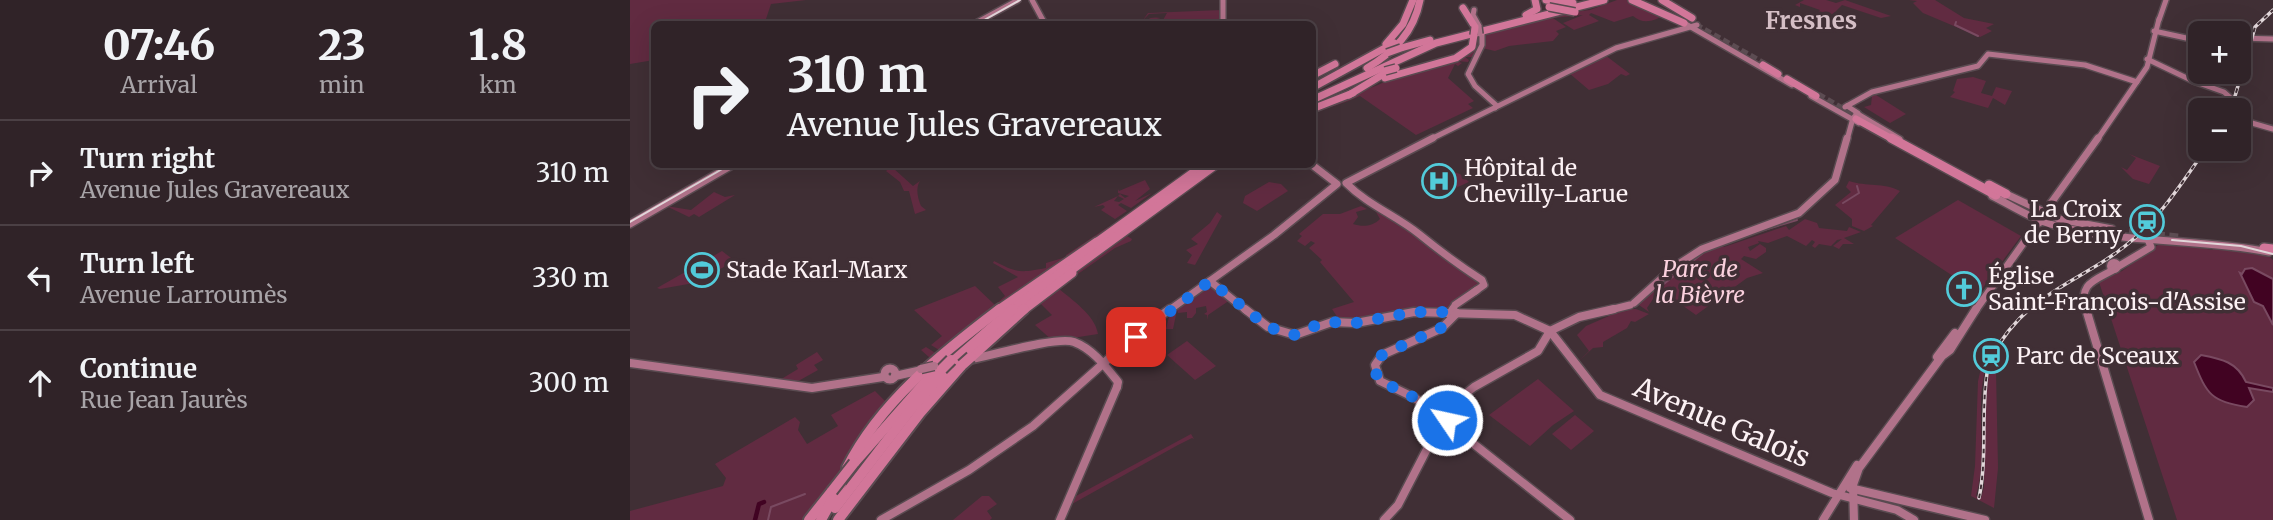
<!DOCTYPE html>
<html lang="en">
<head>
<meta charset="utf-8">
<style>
  :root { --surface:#302328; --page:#382b30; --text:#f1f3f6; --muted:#a8a4a8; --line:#4b4045 }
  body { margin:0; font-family:Merriweather,serif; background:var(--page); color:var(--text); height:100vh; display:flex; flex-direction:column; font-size:26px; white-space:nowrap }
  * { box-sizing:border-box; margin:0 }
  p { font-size:23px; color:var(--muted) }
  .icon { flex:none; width:38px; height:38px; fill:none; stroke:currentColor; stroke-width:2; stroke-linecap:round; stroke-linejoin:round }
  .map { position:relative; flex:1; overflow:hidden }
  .side { display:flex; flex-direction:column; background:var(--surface); width:630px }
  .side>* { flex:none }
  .hud { position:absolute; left:21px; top:21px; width:665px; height:147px; border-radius:10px; box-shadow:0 7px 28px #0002,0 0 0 2px var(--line); background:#302328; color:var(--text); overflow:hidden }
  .tools { position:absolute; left:1558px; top:21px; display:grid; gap:14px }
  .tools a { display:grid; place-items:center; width:63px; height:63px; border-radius:10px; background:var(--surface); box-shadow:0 7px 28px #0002,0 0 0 2px var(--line); font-size:35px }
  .pin { position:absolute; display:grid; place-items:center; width:60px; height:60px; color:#fff; margin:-30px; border-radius:14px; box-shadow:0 4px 10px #0006 }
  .me { position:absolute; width:77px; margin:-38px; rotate:304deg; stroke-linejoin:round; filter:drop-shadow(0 0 5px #0008) }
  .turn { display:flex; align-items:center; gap:24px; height:147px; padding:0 21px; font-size:32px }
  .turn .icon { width:91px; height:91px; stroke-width:2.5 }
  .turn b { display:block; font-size:49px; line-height:60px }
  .eta { display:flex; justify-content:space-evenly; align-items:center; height:119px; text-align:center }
  .eta b { font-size:42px; font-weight:800; line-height:49px }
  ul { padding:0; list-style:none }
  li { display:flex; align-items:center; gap:21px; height:105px; padding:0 21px; border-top:2px solid var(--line) }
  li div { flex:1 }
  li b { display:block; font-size:26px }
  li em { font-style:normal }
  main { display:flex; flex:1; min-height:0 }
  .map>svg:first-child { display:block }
</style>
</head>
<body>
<main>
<section class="side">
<div class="eta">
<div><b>07:46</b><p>Arrival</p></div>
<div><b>23</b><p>min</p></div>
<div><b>1.8</b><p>km</p></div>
</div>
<ul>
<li><svg class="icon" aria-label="right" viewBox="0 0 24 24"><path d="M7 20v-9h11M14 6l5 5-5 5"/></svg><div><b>Turn right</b><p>Avenue Jules Gravereaux</p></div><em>310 m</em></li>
<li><svg class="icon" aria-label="left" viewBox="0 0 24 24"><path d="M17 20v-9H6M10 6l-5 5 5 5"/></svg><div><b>Turn left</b><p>Avenue Larroumès</p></div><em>330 m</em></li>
<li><svg class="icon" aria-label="ahead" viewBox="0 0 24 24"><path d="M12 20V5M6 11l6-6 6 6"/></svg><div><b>Continue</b><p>Rue Jean Jaurès</p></div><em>300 m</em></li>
</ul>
</section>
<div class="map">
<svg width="1643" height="520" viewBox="0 0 1643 520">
  <rect width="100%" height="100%" fill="#402f35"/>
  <g fill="#612b41">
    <polygon points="0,0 176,0 141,4 136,19 114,24 24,24 24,60 0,64"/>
    <path d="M987,0H1000L1036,14C1025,21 1013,25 1003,16L984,22L961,13L959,15L969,21L944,30L933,23L953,15L923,18L936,27L926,31L929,34L923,41L879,46L865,51L852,48V32L927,14L960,10Z"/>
    <polygon points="1174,0 1196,0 1206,3 1215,0 1261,16 1251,18 1212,5 1200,17 1193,14 1188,19 1184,18 1190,10 1170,3 1170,7 1165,5"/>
    <polygon points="1279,0 1305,0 1334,18 1364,24 1356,28 1362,31 1350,37 1293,13 1283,3 1287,1"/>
    <path d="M592,10L589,24H510L520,23L517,20C520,17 526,17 531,18L518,21L533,24L536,21L533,20L537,13L519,14L513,20L518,13Z"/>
    <path d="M849,34V45L842,57H835L839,60L838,62L827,61L832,63L828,66L825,64L818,78L844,101L838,104L843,108L786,135L730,96C713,104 699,107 683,113V110L748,85L766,76L834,56L845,35Z"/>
    <polygon points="975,55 1000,74 996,76 991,74 978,84 959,90 939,73"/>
    <polygon points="1343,77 1356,81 1351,93 1362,96 1366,87 1382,91 1375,105 1363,98 1358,108 1320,97 1325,92 1323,91 1327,79"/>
    <polygon points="1246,95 1276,114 1260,123 1234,107 1241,105 1242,96"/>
    <polygon points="1499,154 1530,166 1519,184 1503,179 1491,167 1497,170 1506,158"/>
    <path d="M264,165L263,168L283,186L290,181C285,188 288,199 291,206L296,210L285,214L279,191H274L270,182L256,171Z"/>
    <polygon points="818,170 830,174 839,182 812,194 798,183 804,182 802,172"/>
    <polygon points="515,180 520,189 505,201 522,193 501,208 491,203 488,205 497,211 485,219 471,210 475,207 473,205 464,207 488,196 484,201 489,202 494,199 488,196 490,194 495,198 499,196 488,193 488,189 489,191"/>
    <path d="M1219,181C1237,187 1253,182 1270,191L1241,225L1243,226L1234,231L1222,226V219L1205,205L1221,192L1216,187Z"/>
    <polygon points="639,182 651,184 658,191 627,211 613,203 615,196"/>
    <polygon points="84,192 95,197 105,195 69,217 64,214 59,217 36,206 61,210"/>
    <polygon points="1328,200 1391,236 1349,293 1265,238"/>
    <path d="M731,206L737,209L726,212L728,217L723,224C732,227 742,227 750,219L746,212L772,226L826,262L852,284L817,311L732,321L708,318L702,309L724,302L690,262L692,260L679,248L685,243L681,241L675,246L667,241L672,236L669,234L693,214H710Z"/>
    <polygon points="587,212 592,216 565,265 557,263 562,255 556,250 568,244 561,239 580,223"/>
    <path d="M1175,219L1187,223L1189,228L1217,231L1219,227L1231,232L1214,238L1224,244H1213L1209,249L1203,246L1212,239L1207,240L1201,246L1189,244L1185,248L1182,246L1185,242L1182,240L1176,246L1157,236L1138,243L1128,241L1129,243L1118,247L1120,251L1130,244L1136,248V252L1126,259L1114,256L1111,259L1133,273L1117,278L1066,315L1032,291L1026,295L1034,297L1031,301L1025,296L1017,308L1019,312L1006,303C1033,280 1058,259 1090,245L1094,247L1156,226L1159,230Z"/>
    <path d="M478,227L482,229L289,368L288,366L300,358L291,350L296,347L307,354L309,350L301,345L312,336L284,310L345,286L365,305L375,296L368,287L388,277L363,263L364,261C387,273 390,273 416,268V263L436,257V255Z"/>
    <path d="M497,236L502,239L501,241L485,248L428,288C442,300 465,315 468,334L423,341L405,325L422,315L409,302L350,356L355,346L427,287Z"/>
    <polygon points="1532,242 1583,250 1580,245 1638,255 1643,260 1643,520 1547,520 1469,282 1492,271"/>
    <polygon points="92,251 105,261 64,283 30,289 27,288"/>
    <polygon points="579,285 600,300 578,315 577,320 577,315 574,314 577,312 576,306 566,308 566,313 562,318 557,318 557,312 548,313 547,310 543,329 536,329 540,313"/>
    <polygon points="996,309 1006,309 1019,314 1005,322 1001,321 997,328 973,342 973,347 963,348 948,362 959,351 947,335 956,326 979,316 974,314"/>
    <polygon points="557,341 586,366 565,380 537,355"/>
    <polygon points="187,352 193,360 184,365 188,370 163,384 148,381 168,369 166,365"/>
    <path d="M1352,364L1356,366C1344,409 1359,454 1346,496L1351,498L1354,487L1355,400L1360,368L1366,370L1368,468L1364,508L1341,496L1345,466L1348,381Z"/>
    <polygon points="285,372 214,472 175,520 0,520 0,511 93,486 96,478 85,464 165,417 170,422 168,430 177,444 208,426 201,415 245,391 255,401"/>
    <polygon points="908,379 944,411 923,425 900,446 859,415"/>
    <polygon points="945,415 964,431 941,450 922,434"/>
    <polygon points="561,434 564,439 562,438 548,445 442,504 446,496"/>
    <polygon points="352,496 359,496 367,504 357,511 362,518 360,520 323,520"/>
  </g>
  <g fill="#410322" stroke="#794a61" stroke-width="2">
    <polygon points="1622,268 1643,279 1643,325 1633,306 1624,302 1610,273 1612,274 1615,269"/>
    <path d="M1571,355C1592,359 1607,362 1616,382L1643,388V392L1619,388L1624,400L1617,407C1581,401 1577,395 1564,362Z"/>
  </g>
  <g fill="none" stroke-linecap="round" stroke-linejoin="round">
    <g stroke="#794a61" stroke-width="2">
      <polyline points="1326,22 1325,25 1348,36"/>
      <polyline points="1213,203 1229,193 1227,186"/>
      <polyline points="1121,234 1167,220"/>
      <polyline points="1030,287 1073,253"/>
      <polyline points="138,520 141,507 175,494"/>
    </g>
    <polyline stroke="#410322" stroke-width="4.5" points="125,520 129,504 134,502"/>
    <g stroke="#5c4c52" stroke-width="7" stroke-dasharray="7 3.5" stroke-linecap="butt">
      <polyline points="1056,20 1134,64"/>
      <polyline points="745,71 758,59"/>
      <polyline points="1188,95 1228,118"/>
    </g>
    <g stroke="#5c4c52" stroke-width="9" stroke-dasharray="9 4.5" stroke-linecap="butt">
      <polyline points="1374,199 1423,219"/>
      <polyline points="1440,224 1474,232"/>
      <polyline points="1472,230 1548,238"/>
    </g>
    <g stroke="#5a4b51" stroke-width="8">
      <g id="major-far2">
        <polyline points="402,0 415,24"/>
        <polyline points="593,0 593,24"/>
        <polyline points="844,10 843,15 849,26"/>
        <polyline points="1529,20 1536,0"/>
        <polyline points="1054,23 1162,85"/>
        <polyline points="344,24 388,0"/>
        <polyline points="1524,31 1570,41"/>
        <polyline points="852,33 852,45 838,74 845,86 866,105 865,108"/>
        <polyline points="1608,38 1643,39"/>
        <polyline points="1517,59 1563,81 1594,92 1603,100 1597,110"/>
        <polyline points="1181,96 1229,123"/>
        <polyline points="1215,107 1242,92 1348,66 1358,54 1455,65 1507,82"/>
        <polyline points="1226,113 1270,139"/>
        <polyline points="1608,119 1643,129"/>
        <polyline points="799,140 986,48 1067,25"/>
        <polyline points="1217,140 1223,118 1228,113 1217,106"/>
        <polyline points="1467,140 1517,67 1529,19"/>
      </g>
    </g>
    <g stroke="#5a4b51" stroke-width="10">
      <g id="major-far1">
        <path d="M803,138L716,183C738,205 765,215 789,234C810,251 830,266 852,280L854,285L844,292"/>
        <polyline points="1376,194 1429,219 1482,229"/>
        <path d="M1362,196C1381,205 1400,218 1420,224C1491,244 1567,238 1639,252"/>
        <polyline points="0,224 104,164"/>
        <circle cx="1484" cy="266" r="3.5"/>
        <polyline points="1489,266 1521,247 1517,237"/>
        <polyline points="580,281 617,311"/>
        <polyline points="1004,303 1044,267 1072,249 1169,213 1205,180 1217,138"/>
        <polyline points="538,311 644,235 707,184 681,164"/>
        <polyline points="822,311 825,305 847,290"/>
        <polyline points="976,311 1000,305"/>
        <polyline points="1345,311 1407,224 1416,219 1421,203 1468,138"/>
        <path d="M1456,311C1448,283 1464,281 1485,269"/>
      </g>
    </g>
    <g stroke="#5a4b51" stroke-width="11">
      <g id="major">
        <polyline points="615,309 638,327 665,335 702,322 726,323 784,312 885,315 920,331 970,395 1202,493 1267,510 1284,520"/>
        <polyline points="1456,309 1519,520"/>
        <polyline points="820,314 823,309"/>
        <polyline points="920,331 949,317 984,309"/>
        <polyline points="1307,357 1325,333"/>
        <path d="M338,360C360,356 427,336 444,342C463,349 476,367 488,382L487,387"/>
        <polyline points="0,363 182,388 253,377"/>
        <circle cx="260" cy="374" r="5.5"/>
        <polyline points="265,376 292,370"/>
        <polyline points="815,417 824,403 844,387 908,351 920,331"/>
        <polyline points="811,418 785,398 750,381 745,365 752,355 812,328 827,313"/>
        <polyline points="816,422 940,520"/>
        <polyline points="1220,488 1355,520"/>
        <polyline points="251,520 339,470 403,426 512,329 540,309"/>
        <polyline points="430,520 487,387"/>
        <polyline points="754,520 768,505 811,422"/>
        <polyline points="1193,520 1227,465"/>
        <polyline points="1224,520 1223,485 1229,468 1312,356 1320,350 1346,309"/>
      </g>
    </g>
    <g stroke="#5a4b51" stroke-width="10">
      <g id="highway-far2">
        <polyline points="916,0 943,3"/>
        <polyline points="1002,0 1054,23"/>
        <polyline points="1032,0 1062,18"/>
        <polyline points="833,8 845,27"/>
        <polyline points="896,15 907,9 905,0"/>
        <polyline points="756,44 773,24 783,0"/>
        <polyline points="771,48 800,40"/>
        <polyline points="1133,65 1148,74"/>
        <path d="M737,68C764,52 784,32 790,0"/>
        <polyline points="682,76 705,64"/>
        <polyline points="755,78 826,58 842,47 844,35"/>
        <polyline points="1157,79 1186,96"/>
        <polyline points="682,88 764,43"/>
        <polyline points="719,95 765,67"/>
        <polyline points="682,100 806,43 974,0"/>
        <polyline points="682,109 723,93"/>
        <polyline points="1226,119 1264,140"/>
      </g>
    </g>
    <g stroke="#5a4b51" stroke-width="12">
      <g id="highway-far1">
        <polyline points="1261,138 1366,195"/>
        <polyline points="1359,185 1376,194"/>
        <polyline points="465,244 576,164"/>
        <polyline points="1634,248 1643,249"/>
        <polyline points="434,275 586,164"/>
        <polyline points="367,311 467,242"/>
        <polyline points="380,311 436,269"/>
        <polyline points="392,311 442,273"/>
      </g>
    </g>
    <g stroke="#5a4b51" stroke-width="14">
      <g id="highway">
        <polyline points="341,357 394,309"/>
        <polyline points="326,359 383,309"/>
        <polyline points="224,463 306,370"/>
        <path d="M217,468C250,402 312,353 370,309"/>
        <polyline points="205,508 279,412 318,368"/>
        <polyline points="179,520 202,491"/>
        <polyline points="191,520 211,484"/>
        <polyline points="208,520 290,413 332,365"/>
      </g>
    </g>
    <use href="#major-far2" stroke="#b1728a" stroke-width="5"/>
    <use href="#major-far1" stroke="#b1728a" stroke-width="7"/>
    <use href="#major" stroke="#b1728a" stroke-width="8"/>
    <use href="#highway-far2" stroke="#d27699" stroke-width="7"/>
    <use href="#highway-far1" stroke="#d27699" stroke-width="9"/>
    <use href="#highway" stroke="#d27699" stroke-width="10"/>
    <g stroke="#e2d7da" stroke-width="2">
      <polyline points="347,24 390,0"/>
      <polyline points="0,222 101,164"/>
      <polyline points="1542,240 1611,246 1643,254"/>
    </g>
    <g stroke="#e2d7da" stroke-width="3.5">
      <g id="rail">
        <polyline points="1601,110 1625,27 1643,10"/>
        <path d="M1361,358C1398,288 1453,284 1506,237C1534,212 1554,179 1576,149"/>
        <path d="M1349,498C1358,455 1350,411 1358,367"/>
      </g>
    </g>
    <use href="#rail" stroke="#402f35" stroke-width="2" stroke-dasharray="4.5" stroke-linecap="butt"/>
    <g stroke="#5a4b51" stroke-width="8" stroke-linecap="butt">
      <polyline id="major-bridge-far1" points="849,26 850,34"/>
    </g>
    <g stroke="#5a4b51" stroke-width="11" stroke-linecap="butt">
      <polyline id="major-bridge" points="291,369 304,366"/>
    </g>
    <g stroke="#5a4b51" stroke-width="10" stroke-linecap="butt">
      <g id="highway-bridge-far1">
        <polyline points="919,7 945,12"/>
        <polyline points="844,35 845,27"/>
        <polyline points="757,53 771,48"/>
        <polyline points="755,71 766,68"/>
      </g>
    </g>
    <g stroke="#5a4b51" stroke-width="14" stroke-linecap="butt">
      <g id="highway-bridge">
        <polyline points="332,365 341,357"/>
        <polyline points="312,369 321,360"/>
        <polyline points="202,491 224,463"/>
      </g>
    </g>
    <use href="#major-bridge-far1" stroke="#b1728a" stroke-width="5"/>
    <use href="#major-bridge" stroke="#b1728a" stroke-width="8"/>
    <use href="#highway-bridge-far1" stroke="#d27699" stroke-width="7"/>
    <use href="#highway-bridge" stroke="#d27699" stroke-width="10"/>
  </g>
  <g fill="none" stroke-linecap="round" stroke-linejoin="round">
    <path stroke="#1a73e8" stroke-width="12" stroke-dasharray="0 21.6" d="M506,337L580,281L638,327L664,335L685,326L702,322L726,323L784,312H813L818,317L813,327L752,355C742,362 744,372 750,381L785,398L817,420"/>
  </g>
  <defs>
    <g id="hospital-ring" transform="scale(1.75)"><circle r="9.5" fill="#402f35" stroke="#52cbda" stroke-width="1.5"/><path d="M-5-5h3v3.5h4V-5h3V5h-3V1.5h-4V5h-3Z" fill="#52cbda"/></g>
    <g id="station-ring" transform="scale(1.75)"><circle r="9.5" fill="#402f35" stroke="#52cbda" stroke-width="1.5"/><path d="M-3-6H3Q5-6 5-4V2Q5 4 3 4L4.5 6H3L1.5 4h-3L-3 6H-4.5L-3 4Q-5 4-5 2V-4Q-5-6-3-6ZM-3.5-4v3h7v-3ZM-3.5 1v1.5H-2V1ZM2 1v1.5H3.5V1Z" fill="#52cbda"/></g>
    <g id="stadium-ring" transform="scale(1.75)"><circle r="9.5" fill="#402f35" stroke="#52cbda" stroke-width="1.5"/><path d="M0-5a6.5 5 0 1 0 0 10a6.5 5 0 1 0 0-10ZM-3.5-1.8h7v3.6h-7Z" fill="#52cbda"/></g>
    <g id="church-ring" transform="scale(1.75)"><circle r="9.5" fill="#402f35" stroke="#52cbda" stroke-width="1.5"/><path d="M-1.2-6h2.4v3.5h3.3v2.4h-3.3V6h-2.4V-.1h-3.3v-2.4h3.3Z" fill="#52cbda"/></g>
  </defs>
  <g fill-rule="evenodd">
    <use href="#hospital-ring" x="809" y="181"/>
    <use href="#station-ring" x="1517" y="222"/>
    <use href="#stadium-ring" x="72" y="270"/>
    <use href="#church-ring" x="1334" y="289"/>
    <use href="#station-ring" x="1361" y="356"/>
  </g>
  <g text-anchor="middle" stroke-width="7" stroke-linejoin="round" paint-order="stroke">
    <g font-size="23" fill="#fcf1f4" stroke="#402f35" text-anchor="start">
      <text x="834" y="176">Hôpital de<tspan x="834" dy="26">Chevilly-Larue</tspan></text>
      <text x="1492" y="217" text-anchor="end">La Croix<tspan x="1492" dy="26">de Berny</tspan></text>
      <text x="96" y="278">Stade Karl-Marx</text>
      <text x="1358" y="284">Église<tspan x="1358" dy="26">Saint-François-d'Assise</tspan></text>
      <text x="1386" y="364">Parc de Sceaux</text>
    </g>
    <g font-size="23" font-style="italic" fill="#fad0dd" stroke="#402f35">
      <text x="1070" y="277">Parc de<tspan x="1070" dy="26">la Bièvre</tspan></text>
    </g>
    <g font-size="24" font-weight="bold" fill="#d4bec5" stroke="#402f35">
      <text x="1181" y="29">Fresnes</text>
    </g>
    <g font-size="28" fill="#fcf1f4" stroke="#402f35">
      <text transform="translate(1092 422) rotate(23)" y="10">Avenue Galois</text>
    </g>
  </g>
</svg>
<div class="tools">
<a>+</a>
<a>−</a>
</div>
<div class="pin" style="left:506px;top:337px;background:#d93025"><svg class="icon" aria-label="arrive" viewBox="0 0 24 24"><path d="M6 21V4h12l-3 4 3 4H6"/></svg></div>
<svg class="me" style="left:817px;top:420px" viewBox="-20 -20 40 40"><circle r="17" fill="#1a73e8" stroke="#fff" stroke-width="3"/><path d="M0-11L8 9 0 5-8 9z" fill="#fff"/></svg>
<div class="hud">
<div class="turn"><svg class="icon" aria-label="right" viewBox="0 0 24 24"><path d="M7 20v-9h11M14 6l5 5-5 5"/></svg><div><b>310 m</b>Avenue Jules Gravereaux</div></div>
</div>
</div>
</main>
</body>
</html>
